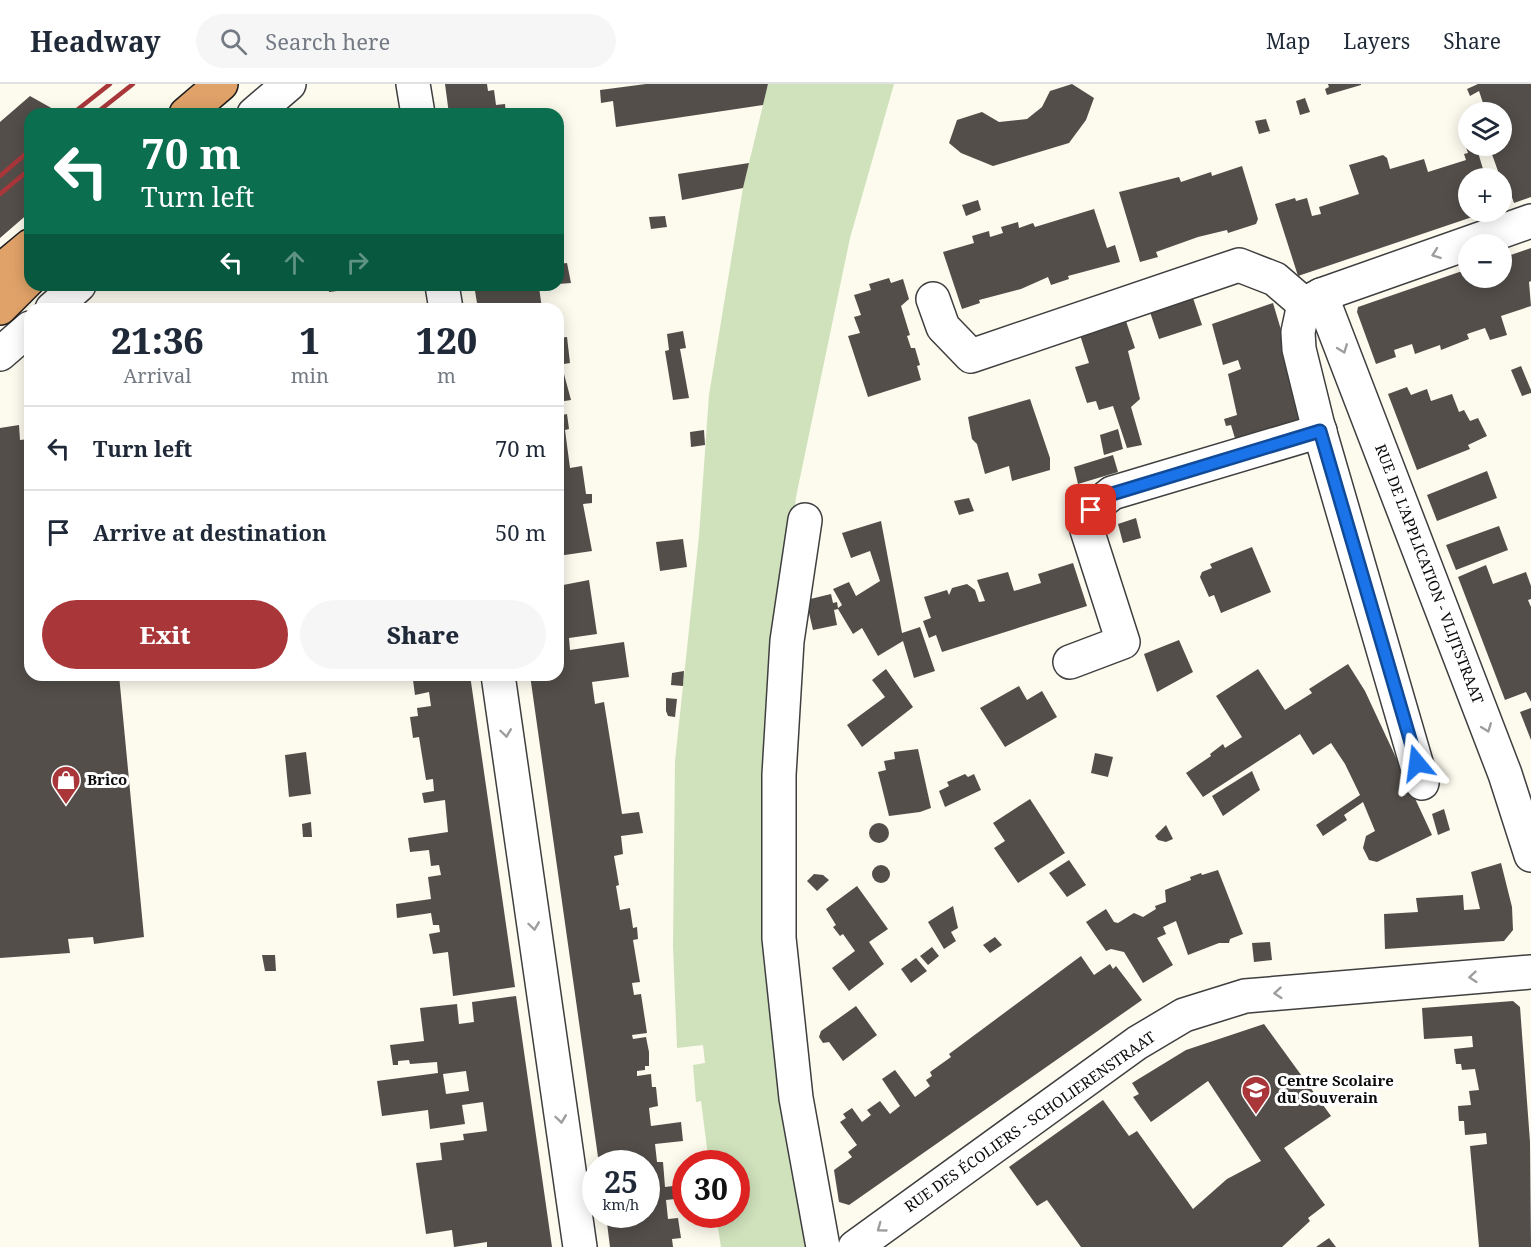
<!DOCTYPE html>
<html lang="en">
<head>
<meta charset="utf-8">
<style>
  :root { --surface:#fff; --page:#f6f6f7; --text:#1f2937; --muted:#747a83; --line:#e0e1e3; --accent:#a9373a }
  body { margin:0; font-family:"Noto Serif",serif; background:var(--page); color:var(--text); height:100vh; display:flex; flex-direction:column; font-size:22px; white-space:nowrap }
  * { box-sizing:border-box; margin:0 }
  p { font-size:20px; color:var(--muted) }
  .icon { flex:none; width:33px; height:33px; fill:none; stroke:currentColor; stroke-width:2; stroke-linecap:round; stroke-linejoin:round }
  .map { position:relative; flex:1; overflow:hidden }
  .sheet { position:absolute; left:24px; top:219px; width:540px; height:378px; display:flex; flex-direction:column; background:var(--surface); border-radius:18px; box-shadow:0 3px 15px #0003 }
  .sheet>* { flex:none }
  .hud { position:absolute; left:24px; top:24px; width:540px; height:183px; border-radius:18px; box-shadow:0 3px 15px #0003; background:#0b6e4f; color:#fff; overflow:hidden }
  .buttons { position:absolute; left:1458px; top:18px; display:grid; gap:12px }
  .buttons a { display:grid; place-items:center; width:54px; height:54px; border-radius:50%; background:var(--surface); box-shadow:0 3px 15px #0003; font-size:30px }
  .speed { position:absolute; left:582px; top:1066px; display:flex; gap:12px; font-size:30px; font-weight:700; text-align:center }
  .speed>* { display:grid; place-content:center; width:78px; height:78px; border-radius:50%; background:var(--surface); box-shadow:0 3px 15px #0003; line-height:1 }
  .speed small { font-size:15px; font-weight:400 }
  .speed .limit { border:9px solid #d22; background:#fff; color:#111 }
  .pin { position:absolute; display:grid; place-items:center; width:51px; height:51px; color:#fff; margin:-26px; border-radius:12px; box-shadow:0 3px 9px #0006 }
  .me { position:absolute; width:66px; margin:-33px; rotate:344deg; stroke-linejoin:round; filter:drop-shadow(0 0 4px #0008) }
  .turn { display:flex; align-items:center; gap:21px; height:126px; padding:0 18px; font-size:27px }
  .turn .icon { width:78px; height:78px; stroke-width:2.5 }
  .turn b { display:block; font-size:42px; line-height:51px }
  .lanes { display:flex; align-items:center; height:57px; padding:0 18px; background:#0003; justify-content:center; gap:30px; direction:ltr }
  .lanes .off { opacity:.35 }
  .eta { display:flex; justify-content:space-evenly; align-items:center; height:102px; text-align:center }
  .eta b { font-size:36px; font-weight:800; line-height:42px }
  .action { display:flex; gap:12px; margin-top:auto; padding:12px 18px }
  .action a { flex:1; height:69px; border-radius:36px; background:var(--accent); color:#fff; font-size:24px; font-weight:800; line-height:69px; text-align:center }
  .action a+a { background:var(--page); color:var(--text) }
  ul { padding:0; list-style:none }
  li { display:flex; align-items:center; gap:18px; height:84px; padding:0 18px; border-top:2px solid var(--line) }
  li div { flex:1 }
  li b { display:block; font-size:22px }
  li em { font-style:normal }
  header { display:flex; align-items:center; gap:36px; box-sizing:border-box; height:84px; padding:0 30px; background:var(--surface); border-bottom:2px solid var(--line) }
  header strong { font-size:28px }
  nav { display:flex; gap:33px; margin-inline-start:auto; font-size:21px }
  .search { width:420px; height:54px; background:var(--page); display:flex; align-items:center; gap:15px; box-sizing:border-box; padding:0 21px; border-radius:33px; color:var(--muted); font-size:22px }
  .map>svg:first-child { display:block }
</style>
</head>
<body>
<header>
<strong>Headway</strong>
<div class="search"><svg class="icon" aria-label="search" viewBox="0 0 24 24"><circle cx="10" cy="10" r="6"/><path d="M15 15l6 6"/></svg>Search here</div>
<nav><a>Map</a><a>Layers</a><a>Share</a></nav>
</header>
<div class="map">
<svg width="1531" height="1163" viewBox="0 0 1531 1163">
  <rect width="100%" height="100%" fill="#fdfaee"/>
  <polygon fill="#cfe2bc" points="768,0 894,0 850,154 796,413 780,550 808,1163 721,1163 716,1131 736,1131 736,1080 709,1080 701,1017 696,1018 693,981 705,979 703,961 677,964 673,862 675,677 699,452 709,311 743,104"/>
  <g fill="#534e4a" fill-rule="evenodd">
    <polygon points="445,0 487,0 488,7 494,6 496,21 505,20 506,30 449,30"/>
    <polygon points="646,0 768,0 763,21 616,43 613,17 601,19 600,6"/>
    <polygon points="1072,0 1094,14 1086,36 1069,59 993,82 961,69 949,59 957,36 982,28 999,38 1027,35 1042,23 1050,7"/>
    <polygon points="1328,0 1361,0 1361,1 1327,11 1325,5 1329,3"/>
    <polygon points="1478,0 1531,0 1531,113 1514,119 1507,99 1503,101 1489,62 1502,62 1502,28 1486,28 1479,7 1470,12 1467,5"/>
    <polygon points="30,12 62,30 30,30 30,128 0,154 0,38"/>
    <polygon points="1305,14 1310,28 1300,31 1296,17"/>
    <polygon points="390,24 391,30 354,30 354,29"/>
    <polygon points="1266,35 1270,47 1259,50 1255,37"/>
    <polygon points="1468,53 1468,62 1487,62 1477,65 1483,85 1471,89 1473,94 1468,94 1468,128 1484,129 1298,192 1275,120 1295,114 1296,117 1307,114 1312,132 1321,130 1319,123 1359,110 1349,81 1383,71 1387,74 1390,85 1424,75 1428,88 1466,76 1464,70 1468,69 1463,55"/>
    <polygon points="749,79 743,104 682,116 678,90"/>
    <polygon points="1242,82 1258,135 1256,140 1228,149 1227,146 1198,153 1156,168 1158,173 1140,178 1119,108 1179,93 1181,98 1211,88 1212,92"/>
    <polygon points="978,116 981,126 966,132 962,121"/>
    <polygon points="1094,125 1107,164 1115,161 1120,178 1068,192 1069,195 1051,201 1048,193 1021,205 979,216 980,219 962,225 943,168 974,159 972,152 989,147 990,153 1003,149 1001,143 1018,138 1019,144 1033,139 1035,143"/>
    <polygon points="665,132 667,143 651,145 649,133"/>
    <polygon points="1531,164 1531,197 1529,198 1531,222 1501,232 1507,251 1490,256 1485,244 1467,250 1469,255 1441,266 1440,261 1415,270 1412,260 1394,266 1396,273 1376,280 1357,228 1358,223 1468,185 1468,194 1502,194 1502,174"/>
    <polygon points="567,179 571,199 558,200 558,180"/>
    <polygon points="889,194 891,199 903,195 909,215 901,222 910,251 907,252 911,264 915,264 920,281 917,282 921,296 868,313 848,252 860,249 854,233 861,231 854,211 871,206 869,200"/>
    <polygon points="328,201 377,201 377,202 329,208"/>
    <polygon points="474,201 517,201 518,206 539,203 542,225 478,225"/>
    <polygon points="1193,214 1202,241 1159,255 1150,228"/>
    <polygon points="1273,219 1309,340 1237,361 1231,341 1226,342 1224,335 1237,331 1228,290 1241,285 1238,276 1223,281 1212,240"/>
    <polygon points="1126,237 1135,264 1128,267 1140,315 1131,323 1142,361 1127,364 1113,322 1099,326 1096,317 1087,319 1075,283 1089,279 1080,251"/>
    <polygon points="683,247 686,264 680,265 689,314 673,316 665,267 669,266 667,250"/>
    <polygon points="567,253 570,279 558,281 558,254"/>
    <polygon points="1521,282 1531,306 1531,309 1522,312 1511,286"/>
    <polygon points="564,290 571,316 558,318 558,291"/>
    <polygon points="1407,303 1411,311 1427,305 1431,317 1452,310 1459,328 1464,326 1470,337 1478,334 1487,352 1468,361 1470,365 1417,386 1388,310"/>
    <polygon points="1030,315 1050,374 1050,386 1012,397 1009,382 985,390 977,360 972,355 968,333"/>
    <polygon points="567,330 569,345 565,346 570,384 582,382 586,410 592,410 592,419 583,420 592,467 558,472 558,332"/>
    <polygon points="19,341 20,356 30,355 30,591 119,591 144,853 94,860 93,853 68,855 70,869 0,874 0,344"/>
    <polygon points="1118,345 1123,365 1104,371 1100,351"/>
    <polygon points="704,346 705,361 691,363 690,348"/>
    <polygon points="1113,371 1118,388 1078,400 1074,383"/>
    <polygon points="1487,387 1497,414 1437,437 1427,411"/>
    <polygon points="969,414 974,427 959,431 954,417"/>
    <polygon points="1136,434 1141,454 1123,459 1118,440"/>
    <polygon points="881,437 902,549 920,543 935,587 914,594 903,557 878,572 862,544 853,550 838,525 834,526 837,541 813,546 806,516 831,510 833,519 837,518 838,524 842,521 833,505 849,498 856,512 880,497 870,467 851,474 842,449"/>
    <polygon points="1499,442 1508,466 1456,486 1446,461"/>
    <polygon points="683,455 687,483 660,487 656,458"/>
    <polygon points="1252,463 1271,508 1221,529 1214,511 1209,513 1200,493 1202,488 1212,484 1210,480"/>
    <polygon points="1073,479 1087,522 942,568 936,551 929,554 923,537 931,534 924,513 947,506 949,511 952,504 967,500 975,506 979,518 985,517 977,496 1008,488 1014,507 1041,499 1038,490"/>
    <polygon points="1486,481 1493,500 1526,488 1531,502 1531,515 1528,516 1531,523 1531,618 1526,608 1505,616 1458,493"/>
    <polygon points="589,496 597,550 569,554 570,566 624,558 629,593 592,598 595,620 604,618 622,730 639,728 643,749 621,752 623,770 614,772 619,801 616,802 620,826 630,824 633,844 637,843 638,855 633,856 640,898 632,899 634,911 641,910 647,949 632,951 633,955 646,953 649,968 649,982 645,982 645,986 637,987 637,992 651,990 652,1003 656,1003 658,1022 649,1024 651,1042 681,1038 683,1057 655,1060 657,1078 663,1078 665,1103 673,1102 675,1115 666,1116 668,1135 678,1134 681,1154 672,1155 673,1163 610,1163 606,1131 646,1131 646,1080 599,1080 530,591 558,591 558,502"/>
    <polygon points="1179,556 1193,588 1157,608 1144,570"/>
    <polygon points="1348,580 1365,607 1432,751 1377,778 1369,776 1363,764 1366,752 1375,747 1363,718 1344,731 1347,736 1323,752 1316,741 1360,711 1345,680 1331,659 1313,671 1300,650 1203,713 1186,689 1211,672 1210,670 1223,660 1225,664 1242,653 1216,612 1258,585 1285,626 1312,609 1309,605"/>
    <polygon points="886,585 913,623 862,663 847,641 885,613 872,596"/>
    <polygon points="684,587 683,602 671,601 672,589"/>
    <polygon points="408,591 470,591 515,903 453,912 448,868 433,870 429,850 440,848 439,841 433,841 431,829 397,834 396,820 431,815 428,793 441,791 439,781 431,782 429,766 410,768 408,754 448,748 445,716 424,719 422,709 434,707 433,695 426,696 419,653 413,654 410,633 418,632 417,624 431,622 429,608 415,611 413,596 408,597"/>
    <polygon points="1019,602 1027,616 1042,607 1057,633 1005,663 980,624"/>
    <polygon points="666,614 677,615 675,633 668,632 666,627"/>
    <polygon points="1531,624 1531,656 1520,628"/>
    <polygon points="918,665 931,724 920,728 889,732 878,688 886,686 884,677 895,675 894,668"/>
    <polygon points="306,668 311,710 289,713 285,671"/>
    <polygon points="1095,669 1113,673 1108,693 1091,689"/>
    <polygon points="1252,687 1260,706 1223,732 1212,712"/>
    <polygon points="965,690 968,693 974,690 981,706 945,723 939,707 949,702 947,698"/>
    <polygon points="1030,715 1065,769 1018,799 994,764 1005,757 993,739"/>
    <polygon points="1444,725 1450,746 1438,751 1432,730"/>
    <polygon points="311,738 312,753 303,753 302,740"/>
    <circle cx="879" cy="749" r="10"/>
    <polygon points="1166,741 1173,755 1166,758 1158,756 1155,752"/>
    <polygon points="1069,776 1086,801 1067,813 1049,789"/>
    <polygon points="1501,779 1512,823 1513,846 1504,857 1385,865 1384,830 1418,828 1416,814 1463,811 1464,826 1480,825 1471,788"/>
    <circle cx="881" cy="790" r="9"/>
    <polygon points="1218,786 1243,850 1230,855 1229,859 1219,859 1188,871 1176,837 1163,843 1166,850 1157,854 1173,881 1143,899 1124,868 1111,865 1106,867 1086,838 1106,825 1114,838 1118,839 1134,829 1143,833 1156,825 1155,822 1166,818 1165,806 1191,796 1190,793 1201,789 1202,791"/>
    <polygon points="814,790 823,791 829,796 817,807 807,797"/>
    <polygon points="857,802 888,845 869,858 884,880 849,907 832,884 855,867 843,850 840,852 833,843 836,841 826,825"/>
    <polygon points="953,822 958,844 951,848 956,857 944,865 928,838"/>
    <polygon points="995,853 1002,861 990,869 983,861"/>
    <polygon points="1270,858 1272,876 1254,878 1252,859"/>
    <polygon points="932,863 939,872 928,881 920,872"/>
    <polygon points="262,871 275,871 276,887 265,887"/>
    <polygon points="1081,872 1094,891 1110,880 1113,885 1116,882 1142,916 849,1121 839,1118 834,1086 852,1073 848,1068 857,1061 840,1038 846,1034 843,1030 852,1024 862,1038 871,1031 867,1026 880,1017 890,1030 900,1022 882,995 895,986 915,1013 930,1002 926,996 932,992 930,988 951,973 949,970"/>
    <polygon points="916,874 927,887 911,899 901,885"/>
    <path d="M516,912L552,1163H487V1158L454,1163L452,1146L426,1150L416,1079L442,1076L440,1059L464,1056L463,1050L487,1047L483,1018L462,1021L465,1040L430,1045L428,1026L382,1032L377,997L438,989L437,978L410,980L409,976L398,977V981H393L390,961L424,957L420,924L457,920L459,940L474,938L472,918ZM466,987L469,1007L446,1010L443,990Z"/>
    <polygon points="1513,917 1520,923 1530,1058 1531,1163 1479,1163 1470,1062 1487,1060 1486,1049 1465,1051 1464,1037 1459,1037 1458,1022 1471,1021 1469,1007 1479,1006 1475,985 1462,986 1461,980 1456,980 1454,965 1473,963 1472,952 1424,955 1422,924"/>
    <polygon points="856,922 877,951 843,977 829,958 823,959 819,953 821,947"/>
    <polygon points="1264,940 1331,1032 1284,1064 1325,1121 1308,1134 1310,1137 1282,1163 1081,1163 1047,1116 1037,1122 1009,1083 1103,1016 1129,1052 1137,1047 1193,1125 1227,1095 1261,1077 1208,997 1151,1038 1133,1013 1139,1010 1132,999 1186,966"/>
    <polygon points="1329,1154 1336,1163 1316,1163"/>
  </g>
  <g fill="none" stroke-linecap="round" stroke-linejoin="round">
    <g stroke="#3f3f3f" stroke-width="36">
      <g id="minor">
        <polyline points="413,0 418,30"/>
        <polyline points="254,30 289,0"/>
        <polyline points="442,201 446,225"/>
        <polyline points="1321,211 1505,690 1531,771"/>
        <polyline points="933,215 943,243 971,272 1239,181 1275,195 1304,220"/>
        <polyline points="52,225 79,201"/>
        <polyline points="0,270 30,244"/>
        <polyline points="805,436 787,557 779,691 779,854 796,1014 823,1163"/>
        <polyline points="1070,578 1123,558 1087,446 1091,426 1112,409 1320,347"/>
        <polyline points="498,591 580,1163"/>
        <polyline points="1422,699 1317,338 1299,265 1298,248 1304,220 1321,211 1531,137"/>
        <polyline points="855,1163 1137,959 1184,931 1245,912 1531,888"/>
      </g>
    </g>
    <g stroke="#1d1d1d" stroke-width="36">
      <g id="highway">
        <polyline points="186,30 221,0"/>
        <polyline points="0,187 30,162"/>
        <polyline points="0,224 30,194"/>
      </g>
    </g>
    <use href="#minor" stroke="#fff" stroke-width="33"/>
    <use href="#highway" stroke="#e0a268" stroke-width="33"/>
    <g stroke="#a9373a" stroke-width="4.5">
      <polyline points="72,30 110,0"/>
      <polyline points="95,30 133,0"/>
      <polyline points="0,92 30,66"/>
      <polyline points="0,110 30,85"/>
    </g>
  </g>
  <defs><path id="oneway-chevron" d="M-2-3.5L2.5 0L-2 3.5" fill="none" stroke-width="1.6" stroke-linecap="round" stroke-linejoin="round" transform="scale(1.5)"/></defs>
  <g stroke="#9e9e9e">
    <use href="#oneway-chevron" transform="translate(1436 170) rotate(160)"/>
    <use href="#oneway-chevron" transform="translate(1343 265) rotate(69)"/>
    <use href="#oneway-chevron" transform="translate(1487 644) rotate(69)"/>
    <use href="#oneway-chevron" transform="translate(506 649) rotate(82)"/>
    <use href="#oneway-chevron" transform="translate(534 842) rotate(82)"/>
    <use href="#oneway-chevron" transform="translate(1473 893) rotate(175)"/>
    <use href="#oneway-chevron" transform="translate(1278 909) rotate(175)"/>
    <use href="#oneway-chevron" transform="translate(561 1035) rotate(82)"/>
    <use href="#oneway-chevron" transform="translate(881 1144) rotate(144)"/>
  </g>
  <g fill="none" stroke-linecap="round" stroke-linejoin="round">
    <g stroke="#114b97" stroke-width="15">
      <polyline id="route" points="1091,426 1112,410 1320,347 1417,679"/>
    </g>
    <use href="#route" stroke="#1a73e8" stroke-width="10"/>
  </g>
  <defs>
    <g id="shop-pin" transform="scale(1.5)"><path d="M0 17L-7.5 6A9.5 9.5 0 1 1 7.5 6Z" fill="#a9373a" stroke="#fff"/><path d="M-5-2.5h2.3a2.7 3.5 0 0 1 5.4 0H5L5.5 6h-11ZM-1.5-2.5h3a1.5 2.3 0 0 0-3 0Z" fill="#fff"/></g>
    <g id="school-pin" transform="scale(1.5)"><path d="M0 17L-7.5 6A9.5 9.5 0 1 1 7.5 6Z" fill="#a9373a" stroke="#fff"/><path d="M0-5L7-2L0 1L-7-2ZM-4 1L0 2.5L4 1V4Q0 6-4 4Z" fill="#fff"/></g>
  </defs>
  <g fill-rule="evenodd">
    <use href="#shop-pin" x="66" y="696"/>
    <use href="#school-pin" x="1256" y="1006"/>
  </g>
  <g text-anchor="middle" stroke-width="6" stroke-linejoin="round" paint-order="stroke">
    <g font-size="15" fill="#0c0c0c" stroke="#fff">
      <text transform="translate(1429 490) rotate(69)" y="5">RUE DE L'APPLICATION - VLIJTSTRAAT</text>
      <text transform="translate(1030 1038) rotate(-35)" y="5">RUE DES ÉCOLIERS - SCHOLIERENSTRAAT</text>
    </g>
    <g font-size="15" font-weight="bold" fill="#0c0c0c" stroke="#fff" text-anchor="start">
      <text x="87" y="701">Brico</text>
      <text x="1277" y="1002">Centre Scolaire<tspan x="1277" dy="17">du Souverain</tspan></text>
    </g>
  </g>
</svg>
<div class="buttons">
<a><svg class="icon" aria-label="layers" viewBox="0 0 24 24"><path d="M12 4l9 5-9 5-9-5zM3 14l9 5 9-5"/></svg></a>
<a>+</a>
<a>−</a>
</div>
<div class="speed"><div>25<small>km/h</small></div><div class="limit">30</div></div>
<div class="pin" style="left:1091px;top:426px;background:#d93025"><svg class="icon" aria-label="arrive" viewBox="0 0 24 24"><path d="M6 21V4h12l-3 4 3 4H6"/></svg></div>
<svg class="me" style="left:1417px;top:679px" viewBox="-20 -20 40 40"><path d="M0-17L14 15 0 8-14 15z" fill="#1a73e8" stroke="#fff" stroke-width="4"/></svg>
<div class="hud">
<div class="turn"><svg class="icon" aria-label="left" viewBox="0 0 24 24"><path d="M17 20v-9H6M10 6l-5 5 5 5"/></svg><div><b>70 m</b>Turn left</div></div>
<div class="lanes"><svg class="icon" aria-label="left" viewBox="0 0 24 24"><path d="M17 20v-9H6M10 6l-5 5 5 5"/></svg><svg class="icon off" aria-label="ahead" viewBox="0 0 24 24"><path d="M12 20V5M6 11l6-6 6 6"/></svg><svg class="icon off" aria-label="right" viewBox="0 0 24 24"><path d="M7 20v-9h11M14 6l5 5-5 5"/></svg></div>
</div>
<section class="sheet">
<div class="eta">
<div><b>21:36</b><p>Arrival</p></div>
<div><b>1</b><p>min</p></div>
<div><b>120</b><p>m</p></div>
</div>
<ul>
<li><svg class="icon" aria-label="left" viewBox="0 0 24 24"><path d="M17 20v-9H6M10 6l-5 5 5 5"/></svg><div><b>Turn left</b></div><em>70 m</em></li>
<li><svg class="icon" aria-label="arrive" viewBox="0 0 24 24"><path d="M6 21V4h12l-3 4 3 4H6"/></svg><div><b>Arrive at destination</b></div><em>50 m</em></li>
</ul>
<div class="action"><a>Exit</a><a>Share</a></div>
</section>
</div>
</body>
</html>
